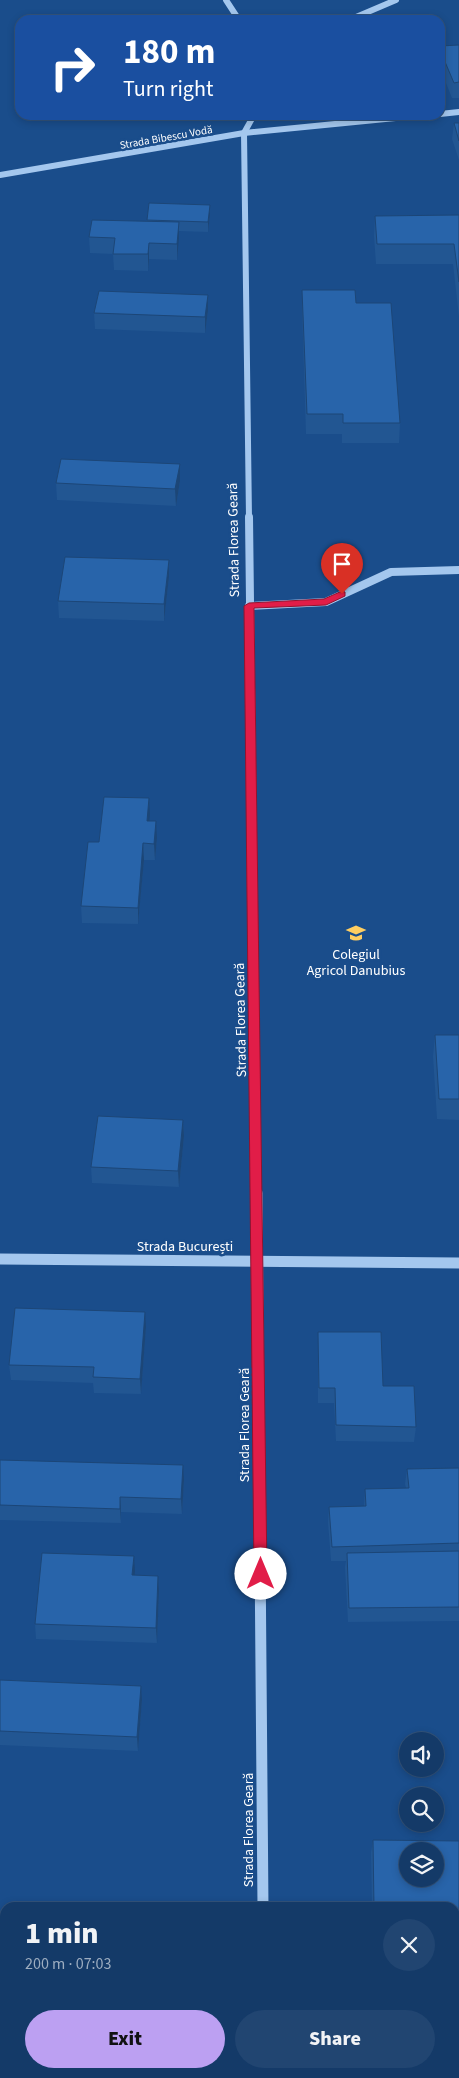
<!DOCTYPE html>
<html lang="en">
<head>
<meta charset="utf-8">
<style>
  :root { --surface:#143a68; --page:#214571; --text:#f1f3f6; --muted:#9dadc0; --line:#33547c; --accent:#bca0f2 }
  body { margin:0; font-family:"Source Sans 3",sans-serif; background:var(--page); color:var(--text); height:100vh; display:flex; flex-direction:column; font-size:19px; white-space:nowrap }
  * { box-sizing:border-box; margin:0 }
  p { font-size:16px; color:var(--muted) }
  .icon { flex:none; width:28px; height:28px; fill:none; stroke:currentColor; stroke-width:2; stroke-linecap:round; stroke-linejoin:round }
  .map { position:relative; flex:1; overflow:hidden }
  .details { position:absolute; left:0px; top:1902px; width:460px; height:176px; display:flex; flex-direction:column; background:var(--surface); border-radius:15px 15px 0 0; box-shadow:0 2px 8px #0003,0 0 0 1px var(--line) }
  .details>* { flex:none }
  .hud { position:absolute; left:15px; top:15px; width:430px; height:105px; border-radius:15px; box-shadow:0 2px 8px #0003,0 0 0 1px var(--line); background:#1a4fa0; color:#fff; overflow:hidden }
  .controls { position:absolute; left:399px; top:1732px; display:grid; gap:10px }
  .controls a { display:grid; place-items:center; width:45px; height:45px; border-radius:50%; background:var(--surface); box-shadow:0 2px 8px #0003,0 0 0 1px var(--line); font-size:25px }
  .pin { position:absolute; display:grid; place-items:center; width:42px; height:42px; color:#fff; margin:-51px -21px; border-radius:50% 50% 50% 0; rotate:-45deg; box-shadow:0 0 5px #0007 }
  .pin .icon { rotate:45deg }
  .me { position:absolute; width:55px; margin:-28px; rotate:0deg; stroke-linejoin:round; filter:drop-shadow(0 0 4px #0008) }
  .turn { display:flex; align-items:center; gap:18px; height:105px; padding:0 25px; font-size:22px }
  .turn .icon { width:65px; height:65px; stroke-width:2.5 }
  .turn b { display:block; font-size:35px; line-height:42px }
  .round { display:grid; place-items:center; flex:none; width:52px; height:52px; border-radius:26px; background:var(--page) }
  .overview { display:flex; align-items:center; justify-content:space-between; height:85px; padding:0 25px }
  h1 { font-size:30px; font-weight:800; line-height:38px }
  .action { display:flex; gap:10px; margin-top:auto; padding:10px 25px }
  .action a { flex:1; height:58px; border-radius:30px; background:var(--accent); color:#111; font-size:20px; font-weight:800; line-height:58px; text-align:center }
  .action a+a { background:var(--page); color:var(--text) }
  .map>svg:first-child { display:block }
</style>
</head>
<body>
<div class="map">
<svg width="459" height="2078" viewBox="0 0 459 2078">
  <rect width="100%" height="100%" fill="#1a4d8b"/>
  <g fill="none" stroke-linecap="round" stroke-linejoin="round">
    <g stroke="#a4c7ee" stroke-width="6">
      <polyline points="226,0 239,20"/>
      <polyline points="349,20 396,0"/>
      <polyline points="440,114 459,112"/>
      <polyline points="0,175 244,133 426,115"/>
      <polyline points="249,518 244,133 254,115"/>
    </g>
    <g stroke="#a4c7ee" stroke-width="8">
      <polyline points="249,517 257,1195"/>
      <polyline points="249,606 326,602 391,572 459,570"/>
    </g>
    <g stroke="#a4c7ee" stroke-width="11">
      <polyline points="257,1193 263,1908"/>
      <polyline points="0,1259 459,1263"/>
      <polyline points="264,2074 265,2078"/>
    </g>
  </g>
  <g fill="#225692">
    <polygon points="459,45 459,98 452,98 440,68 440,46"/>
    <polygon points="454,123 459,123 459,160 452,139"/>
    <polygon points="149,203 210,205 210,215 208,232 179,231 177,260 149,259 148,271 114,270 113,254 90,253 89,237 147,221"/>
    <polygon points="459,215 459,317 453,264 376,264 374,236 375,216"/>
    <polygon points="302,290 356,303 400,423 399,443 342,443 342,434 306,434 302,309"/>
    <polygon points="208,311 205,333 95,329 94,313"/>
    <polygon points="180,481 176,506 57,500 56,483"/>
    <polygon points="169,560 169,577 164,621 59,618 58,601"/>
    <polygon points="149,798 149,821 157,838 155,860 144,860 138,924 82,923 81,906 99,842"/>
    <polygon points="435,1035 459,1035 459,1120 437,1119 433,1056"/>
    <polygon points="183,1120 184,1136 179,1187 92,1183 91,1167"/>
    <polygon points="146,1327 141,1394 94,1393 93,1383 11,1380 9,1365"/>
    <polygon points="318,1332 383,1386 416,1427 414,1442 336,1441 334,1403 318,1403"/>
    <polygon points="0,1460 184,1480 182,1514 121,1512 121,1523 0,1520"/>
    <polygon points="459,1468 459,1621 348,1622 345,1567 346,1561 331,1561 328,1522 329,1507 364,1506 365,1489 406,1488 405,1484 407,1469"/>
    <polygon points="134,1556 134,1575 158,1576 159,1591 157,1643 36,1639 35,1624"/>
    <polygon points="0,1680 142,1700 138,1751 0,1745"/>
    <polygon points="373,1840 459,1841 459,1936 455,1936 455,1908 372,1908 371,1853"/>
    <polygon points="0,1958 5,1958 5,2040 0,2039"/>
  </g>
  <g fill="#1c4677">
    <polygon points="210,205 210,215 208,232 208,222"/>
    <polygon points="179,222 179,238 177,260 177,244"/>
    <polygon points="149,243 149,259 148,271 148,254"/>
    <polygon points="208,295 208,311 205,333 205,317"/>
    <polygon points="180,464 180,481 176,506 175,489"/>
    <polygon points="169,560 169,577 164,621 164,604"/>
    <polygon points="149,798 150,814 148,838 147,821"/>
    <polygon points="156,821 157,838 155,860 154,844"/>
    <polygon points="143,843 144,860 138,924 138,908"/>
    <polygon points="183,1120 184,1136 179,1187 178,1171"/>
    <polygon points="145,1312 146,1327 141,1394 140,1379"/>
    <polygon points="183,1465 184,1480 182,1514 181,1499"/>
    <polygon points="120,1497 121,1512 121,1523 120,1509"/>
    <polygon points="134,1556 135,1571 133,1590 132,1575"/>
    <polygon points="158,1576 159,1591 157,1643 156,1628"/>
    <polygon points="141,1686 142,1700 138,1751 137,1737"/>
  </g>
  <g fill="#2864aa" stroke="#1c4677" fill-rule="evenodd">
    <polygon points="459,45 459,82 454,83 440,50 440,46"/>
    <polygon points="454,123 459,123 459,141"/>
    <polygon points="149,203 210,205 208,222 147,220"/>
    <polygon points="459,215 459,282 454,244 377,244 375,216"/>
    <polygon points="92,220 179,222 177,244 149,243 148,254 113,254 115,238 89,237"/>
    <polygon points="302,290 355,290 356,303 391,303 400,423 343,423 343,414 307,414"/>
    <polygon points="99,291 208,295 205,317 94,313"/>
    <polygon points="61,459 180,464 175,489 56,483"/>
    <polygon points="65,557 169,560 164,604 58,601"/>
    <polygon points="104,797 149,798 147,821 156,821 154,844 143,843 138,908 81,906 88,842 99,842"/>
    <polygon points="435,1035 459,1035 459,1099 439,1099"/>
    <polygon points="98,1116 183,1120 178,1171 91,1167"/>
    <polygon points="15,1308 145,1312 140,1379 93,1377 94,1367 9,1365"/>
    <polygon points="318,1332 381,1332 383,1386 414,1386 416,1427 336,1425 335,1388 319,1388"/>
    <polygon points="0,1460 183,1465 181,1499 120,1497 120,1509 0,1505"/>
    <polygon points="459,1468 459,1543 332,1547 329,1507 366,1506 365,1489 409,1488 407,1469"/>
    <polygon points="459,1551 459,1607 349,1608 347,1553"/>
    <polygon points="42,1553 134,1556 132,1575 158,1576 156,1628 35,1624"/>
    <polygon points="0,1680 141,1686 137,1737 0,1731"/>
    <path d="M373,1840L459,1841V1924H455V1908H374ZM408,1851H435V1879H408Z"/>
    <rect x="0" y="1958" width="5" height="70"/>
  </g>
  <polygon fill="#e11d48" stroke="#92132f" points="342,591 345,592 345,596 326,605 254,608 267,1574 265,1579 261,1580 256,1579 254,1574 244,606 249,603 324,599"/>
  <defs>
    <g id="university-bare" transform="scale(1.5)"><path d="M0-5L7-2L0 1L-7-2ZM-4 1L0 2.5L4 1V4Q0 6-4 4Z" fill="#ffce61" stroke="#1a4d8b" stroke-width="2.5" paint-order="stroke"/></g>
  </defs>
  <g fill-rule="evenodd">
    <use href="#university-bare" x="356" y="933"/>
  </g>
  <g text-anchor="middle" stroke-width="5" stroke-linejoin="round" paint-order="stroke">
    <g font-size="11" fill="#fff" stroke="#1a4d8b">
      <text transform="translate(166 137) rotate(-10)" y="4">Strada Bibescu Vodă</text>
    </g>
    <g font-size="14" fill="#fff" stroke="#1a4d8b">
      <text transform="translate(233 540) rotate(-91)" y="5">Strada Florea Geară</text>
      <text transform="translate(240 1020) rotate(-91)" y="5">Strada Florea Geară</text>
      <text x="185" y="1251">Strada București</text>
      <text transform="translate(244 1425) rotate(-90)" y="5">Strada Florea Geară</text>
      <text transform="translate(248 1830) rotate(-90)" y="5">Strada Florea Geară</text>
    </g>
    <g font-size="14" fill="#fff" stroke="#1a4d8b">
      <text x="356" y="959">Colegiul<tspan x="356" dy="16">Agricol Danubius</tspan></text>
    </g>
  </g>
</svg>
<div class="controls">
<a><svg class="icon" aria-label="sound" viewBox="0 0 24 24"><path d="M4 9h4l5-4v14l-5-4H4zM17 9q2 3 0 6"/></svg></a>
<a><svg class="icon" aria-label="search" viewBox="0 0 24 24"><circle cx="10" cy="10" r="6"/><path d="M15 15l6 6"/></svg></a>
<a><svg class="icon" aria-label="layers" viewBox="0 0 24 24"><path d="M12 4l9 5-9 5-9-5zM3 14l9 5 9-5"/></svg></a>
</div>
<div class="pin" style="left:342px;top:594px;background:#d93025"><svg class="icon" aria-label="arrive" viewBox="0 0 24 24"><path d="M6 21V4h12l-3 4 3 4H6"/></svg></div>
<svg class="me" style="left:261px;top:1574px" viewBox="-20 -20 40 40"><circle r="19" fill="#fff"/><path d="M0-13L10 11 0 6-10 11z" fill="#e11d48"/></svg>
<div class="hud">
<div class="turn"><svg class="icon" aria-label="right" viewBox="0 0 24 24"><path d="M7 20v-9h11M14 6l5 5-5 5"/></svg><div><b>180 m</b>Turn right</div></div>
</div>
<section class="details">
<div class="overview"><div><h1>1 min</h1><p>200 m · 07:03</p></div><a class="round"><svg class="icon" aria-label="close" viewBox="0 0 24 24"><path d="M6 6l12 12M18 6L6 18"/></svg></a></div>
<div class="action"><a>Exit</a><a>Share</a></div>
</section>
</div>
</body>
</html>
